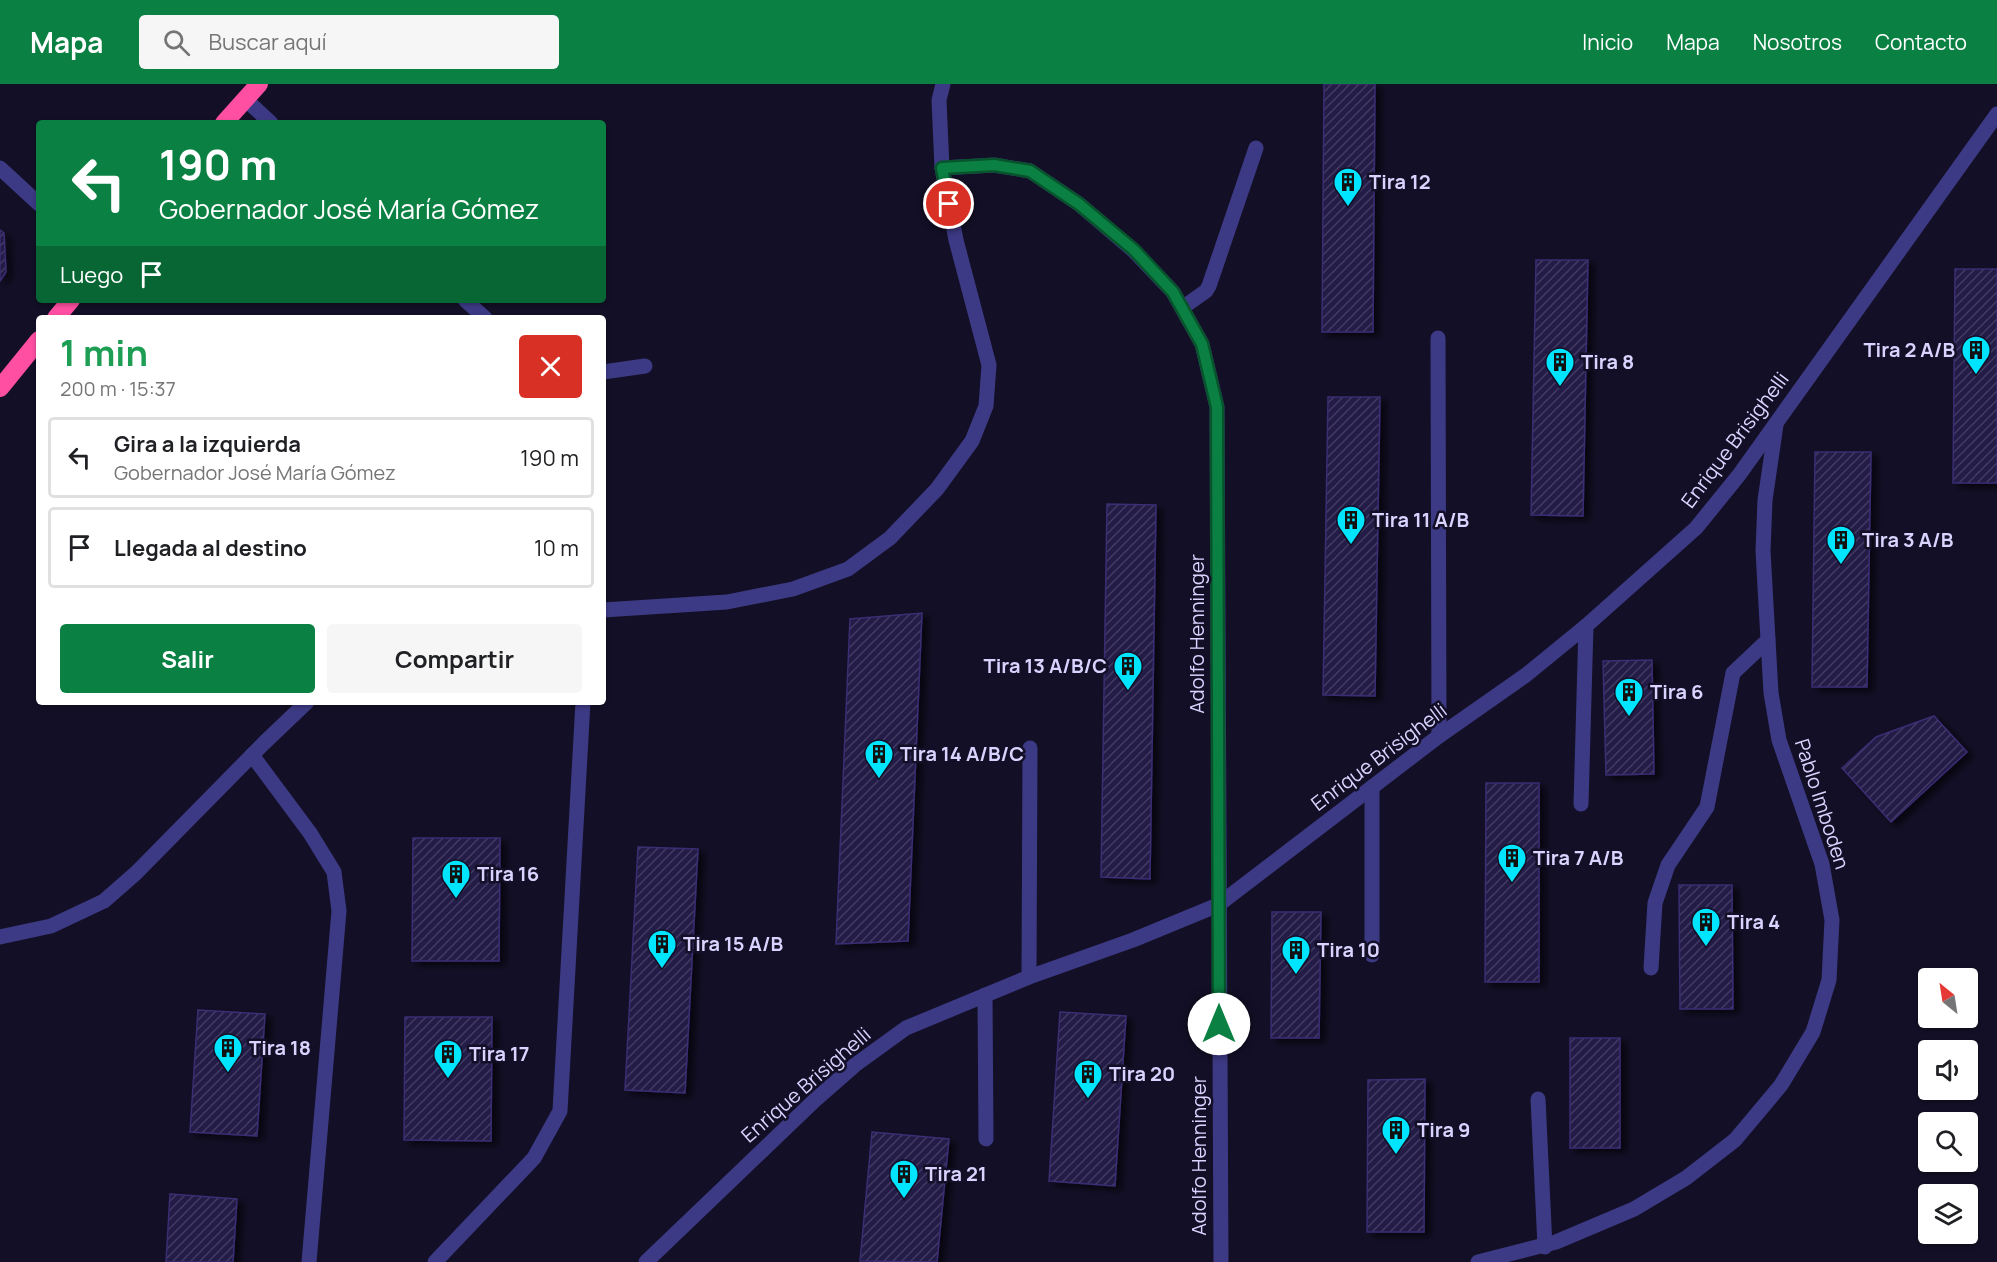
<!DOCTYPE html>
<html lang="es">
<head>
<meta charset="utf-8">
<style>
  :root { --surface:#fff; --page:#f6f6f6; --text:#202124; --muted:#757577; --line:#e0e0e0; --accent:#0b8043 }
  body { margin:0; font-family:Manrope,sans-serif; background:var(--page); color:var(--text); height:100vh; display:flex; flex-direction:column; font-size:22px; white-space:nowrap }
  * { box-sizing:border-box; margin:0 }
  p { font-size:20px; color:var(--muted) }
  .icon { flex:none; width:33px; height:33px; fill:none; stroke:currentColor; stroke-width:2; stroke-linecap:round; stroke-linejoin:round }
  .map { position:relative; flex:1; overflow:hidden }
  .drawer { position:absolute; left:36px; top:231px; width:570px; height:390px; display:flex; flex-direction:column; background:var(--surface); border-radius:6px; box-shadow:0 2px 4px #0004 }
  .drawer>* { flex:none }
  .banner { position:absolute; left:36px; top:36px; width:570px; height:183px; border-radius:6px; box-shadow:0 2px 4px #0004; background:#0b8043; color:#fff; overflow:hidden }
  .needle { width:39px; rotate:330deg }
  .fabs { position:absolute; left:1918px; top:884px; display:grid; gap:12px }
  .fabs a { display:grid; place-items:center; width:60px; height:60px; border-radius:6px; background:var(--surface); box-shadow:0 2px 4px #0004; font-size:30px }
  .pin { position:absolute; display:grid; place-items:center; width:51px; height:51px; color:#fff; margin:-26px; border:3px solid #fff; border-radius:50%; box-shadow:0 2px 6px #0007 }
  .me { position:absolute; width:66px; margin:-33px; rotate:0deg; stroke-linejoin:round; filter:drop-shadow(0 0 4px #0008) }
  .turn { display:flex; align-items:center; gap:21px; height:126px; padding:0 24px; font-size:27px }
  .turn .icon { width:78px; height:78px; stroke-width:2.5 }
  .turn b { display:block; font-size:42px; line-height:51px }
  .then { display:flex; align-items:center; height:57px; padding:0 24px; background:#0003; gap:12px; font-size:22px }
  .round { display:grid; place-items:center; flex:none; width:63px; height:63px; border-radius:6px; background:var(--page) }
  .head { display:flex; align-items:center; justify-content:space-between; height:102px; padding:0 24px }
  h1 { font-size:36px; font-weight:700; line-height:45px; color:#1e9e55 }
  .action { display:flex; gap:12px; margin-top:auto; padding:12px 24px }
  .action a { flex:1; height:69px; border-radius:6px; background:var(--accent); color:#fff; font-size:24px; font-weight:700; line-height:69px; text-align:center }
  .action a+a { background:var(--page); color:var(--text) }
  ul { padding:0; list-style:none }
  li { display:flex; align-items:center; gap:18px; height:81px; margin:0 12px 9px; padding:0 12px; border:3px solid var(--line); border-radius:6px }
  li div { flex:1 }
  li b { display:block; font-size:22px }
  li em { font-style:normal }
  header { display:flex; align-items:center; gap:36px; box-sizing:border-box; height:84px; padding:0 30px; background:var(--accent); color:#fff }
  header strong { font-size:28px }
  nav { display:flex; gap:33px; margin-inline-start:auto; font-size:21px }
  .search { width:420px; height:54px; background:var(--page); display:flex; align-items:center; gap:15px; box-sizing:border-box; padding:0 21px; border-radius:6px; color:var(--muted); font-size:22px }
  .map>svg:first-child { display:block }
</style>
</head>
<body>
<header>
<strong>Mapa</strong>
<div class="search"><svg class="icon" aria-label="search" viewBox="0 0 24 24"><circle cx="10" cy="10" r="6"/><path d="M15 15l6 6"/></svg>Buscar aquí</div>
<nav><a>Inicio</a><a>Mapa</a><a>Nosotros</a><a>Contacto</a></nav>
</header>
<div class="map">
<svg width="1997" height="1178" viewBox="0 0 1997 1178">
  <defs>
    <pattern id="building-hatch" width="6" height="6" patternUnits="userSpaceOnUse" patternTransform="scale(1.5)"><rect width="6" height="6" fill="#241b47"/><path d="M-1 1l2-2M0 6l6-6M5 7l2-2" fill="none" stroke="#433b63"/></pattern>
    <filter id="shadow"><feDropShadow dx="6" dy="4" stdDeviation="3" flood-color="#0009"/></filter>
  </defs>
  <rect width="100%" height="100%" fill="#130f26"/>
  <g fill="url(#building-hatch)" stroke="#3b2d73" stroke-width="1.5" filter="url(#shadow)">
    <polygon points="1324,0 1375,0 1373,248 1322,248"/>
    <polygon points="0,146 4,149 6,188 0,197"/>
    <polygon points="1536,176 1588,176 1583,432 1531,431"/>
    <polygon points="1955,185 1997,185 1997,399 1953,399"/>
    <polygon points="1328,313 1380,313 1375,612 1323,611"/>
    <polygon points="1815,368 1871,368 1867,603 1812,603"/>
    <polygon points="1107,420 1156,421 1150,795 1101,793"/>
    <polygon points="922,529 908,857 836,860 850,535"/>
    <polygon points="1652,576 1654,690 1606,691 1603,577"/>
    <polygon points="1934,632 1967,668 1891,738 1842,684 1876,653"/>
    <polygon points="1486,699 1539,699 1539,898 1485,898"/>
    <polygon points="413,754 500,754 499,877 412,877"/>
    <polygon points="638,763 698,765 685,1009 625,1006"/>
    <polygon points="1679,801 1732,801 1733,925 1680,925"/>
    <polygon points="1272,828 1321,828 1319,954 1271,954"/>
    <polygon points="198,926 265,930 257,1052 190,1048"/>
    <polygon points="1060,928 1126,932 1115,1102 1049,1097"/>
    <polygon points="405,933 492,933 491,1057 404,1056"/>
    <rect x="1570" y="954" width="50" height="110"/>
    <polygon points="1425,995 1424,1148 1367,1148 1368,996"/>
    <polygon points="872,1048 949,1055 937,1178 860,1177"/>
    <polygon points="170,1110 237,1115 233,1178 166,1178"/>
  </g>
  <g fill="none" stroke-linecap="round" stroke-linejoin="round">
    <g stroke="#3d3a85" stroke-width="15">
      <polyline points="1438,254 1439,652"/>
      <polyline points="1029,893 1030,664"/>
    </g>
    <g stroke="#3d3a85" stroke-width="15">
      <polyline points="245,15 271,39"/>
      <polyline points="0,84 39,120"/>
      <polyline points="942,84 994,81 1030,87 1079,120 1134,167 1173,208 1202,260 1217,323 1221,1178"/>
      <polyline points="465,216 485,234"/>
      <polyline points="1182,224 1206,207 1209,202 1256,64"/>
      <polyline points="603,288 645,282"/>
      <polyline points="603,526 727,518 793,505 848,485 890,454 937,405 972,357 986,322 989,281 956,156 942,84 939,16 943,0"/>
      <polyline points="252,671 310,749 334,788 339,827 309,1178"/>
      <polyline points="1372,703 1372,871"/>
      <polyline points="1581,720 1586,542"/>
      <polyline points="0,853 51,842 104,817 136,789 264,659 307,618"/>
      <polyline points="1651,884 1655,819 1668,781 1707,723 1733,589 1768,556"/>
      <polyline points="985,911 986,1055"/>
      <polyline points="1538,1015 1545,1163"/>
      <polyline points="435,1178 534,1074 560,1027 583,618"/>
      <polyline points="646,1178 815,1016 855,981 906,944 1029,893 1133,856 1218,821 1439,652 1526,591 1586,542 1696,444 1739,391 1997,30"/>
      <polyline points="1478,1178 1556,1158 1634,1125 1686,1094 1735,1056 1781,1001 1813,948 1829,896 1832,836 1822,780 1779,656 1771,609 1763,467 1765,416 1776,341"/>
    </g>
    <g stroke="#ff4fa3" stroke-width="18">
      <polyline points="224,39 259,0"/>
      <polyline points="56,234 71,216"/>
      <polyline points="0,304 39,256"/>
    </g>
  </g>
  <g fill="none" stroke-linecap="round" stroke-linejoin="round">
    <g stroke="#07532c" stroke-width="15">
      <polyline id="route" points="949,120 942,84 994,81 1030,87 1079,120 1134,166 1173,208 1202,260 1217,323 1219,940"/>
    </g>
    <use href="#route" stroke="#0b8043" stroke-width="10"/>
  </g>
  <defs>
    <g id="building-pin" transform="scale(1.5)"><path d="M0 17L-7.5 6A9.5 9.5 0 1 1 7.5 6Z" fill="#00e5ff" stroke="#130f26"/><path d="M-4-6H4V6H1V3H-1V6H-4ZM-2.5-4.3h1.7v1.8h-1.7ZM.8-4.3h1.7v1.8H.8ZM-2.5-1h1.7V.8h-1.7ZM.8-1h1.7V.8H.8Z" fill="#111"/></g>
  </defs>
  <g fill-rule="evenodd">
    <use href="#building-pin" x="1348" y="98"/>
    <use href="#building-pin" x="1976" y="266"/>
    <use href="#building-pin" x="1560" y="278"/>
    <use href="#building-pin" x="1351" y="436"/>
    <use href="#building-pin" x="1841" y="456"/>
    <use href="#building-pin" x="1128" y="582"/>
    <use href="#building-pin" x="1629" y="608"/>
    <use href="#building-pin" x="879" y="670"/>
    <use href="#building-pin" x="1512" y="774"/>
    <use href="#building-pin" x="456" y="790"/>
    <use href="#building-pin" x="1706" y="838"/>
    <use href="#building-pin" x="662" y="860"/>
    <use href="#building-pin" x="1296" y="866"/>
    <use href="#building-pin" x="228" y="964"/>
    <use href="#building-pin" x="448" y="970"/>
    <use href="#building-pin" x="1088" y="990"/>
    <use href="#building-pin" x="1396" y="1046"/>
    <use href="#building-pin" x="904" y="1090"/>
  </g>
  <g text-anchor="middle" stroke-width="5" stroke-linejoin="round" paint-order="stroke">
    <g font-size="20" font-weight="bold" fill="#d9d4ff" stroke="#130f26" text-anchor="start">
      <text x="1369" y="105">Tira 12</text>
      <text x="1955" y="273" text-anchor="end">Tira 2 A/B</text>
      <text x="1581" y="285">Tira 8</text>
      <text x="1372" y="443">Tira 11 A/B</text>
      <text x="1862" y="463">Tira 3 A/B</text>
      <text x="1107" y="589" text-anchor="end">Tira 13 A/B/C</text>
      <text x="1650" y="615">Tira 6</text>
      <text x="900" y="677">Tira 14 A/B/C</text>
      <text x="1533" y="781">Tira 7 A/B</text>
      <text x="477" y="797">Tira 16</text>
      <text x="1727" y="845">Tira 4</text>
      <text x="683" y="867">Tira 15 A/B</text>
      <text x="1317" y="873">Tira 10</text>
      <text x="249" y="971">Tira 18</text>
      <text x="469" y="977">Tira 17</text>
      <text x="1109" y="997">Tira 20</text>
      <text x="1417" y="1053">Tira 9</text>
      <text x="925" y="1097">Tira 21</text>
    </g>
    <g font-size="20" fill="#d9d4ff" stroke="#130f26">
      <text transform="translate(1735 356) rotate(-53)" y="7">Enrique Brisighelli</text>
      <text transform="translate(1197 550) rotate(-90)" y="7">Adolfo Henninger</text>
      <text transform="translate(1379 673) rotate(-37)" y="7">Enrique Brisighelli</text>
      <text transform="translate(1822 720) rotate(72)" y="7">Pablo Imboden</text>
      <text transform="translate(806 1001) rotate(-41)" y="7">Enrique Brisighelli</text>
      <text transform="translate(1199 1072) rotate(-90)" y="7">Adolfo Henninger</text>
    </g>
  </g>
</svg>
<div class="fabs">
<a><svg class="needle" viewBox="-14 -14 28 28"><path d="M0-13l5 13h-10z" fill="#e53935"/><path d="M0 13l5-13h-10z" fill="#757577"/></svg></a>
<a><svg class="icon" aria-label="sound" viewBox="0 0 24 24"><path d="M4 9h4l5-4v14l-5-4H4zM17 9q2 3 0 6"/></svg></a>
<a><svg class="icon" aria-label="search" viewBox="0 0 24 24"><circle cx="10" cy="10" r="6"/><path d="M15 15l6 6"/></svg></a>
<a><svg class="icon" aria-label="layers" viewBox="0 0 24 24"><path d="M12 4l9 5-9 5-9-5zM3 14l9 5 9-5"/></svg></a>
</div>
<div class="pin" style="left:949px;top:120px;background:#d93025"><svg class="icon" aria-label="arrive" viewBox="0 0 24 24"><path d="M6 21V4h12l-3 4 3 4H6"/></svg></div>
<svg class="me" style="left:1219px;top:940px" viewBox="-20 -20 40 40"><circle r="19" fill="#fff"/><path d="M0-13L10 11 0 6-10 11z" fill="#0b8043"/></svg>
<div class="banner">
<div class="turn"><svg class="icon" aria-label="left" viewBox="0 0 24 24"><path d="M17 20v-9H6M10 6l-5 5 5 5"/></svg><div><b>190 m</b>Gobernador José María Gómez</div></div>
<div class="then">Luego<svg class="icon" aria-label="arrive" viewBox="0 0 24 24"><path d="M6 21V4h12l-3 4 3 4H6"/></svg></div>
</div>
<section class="drawer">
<div class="head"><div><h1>1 min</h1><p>200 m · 15:37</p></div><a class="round" style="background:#d93025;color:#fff"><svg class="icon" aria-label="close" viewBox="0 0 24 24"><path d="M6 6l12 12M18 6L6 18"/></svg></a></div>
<ul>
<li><svg class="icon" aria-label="left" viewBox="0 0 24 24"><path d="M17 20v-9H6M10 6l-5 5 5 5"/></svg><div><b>Gira a la izquierda</b><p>Gobernador José María Gómez</p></div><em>190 m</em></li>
<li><svg class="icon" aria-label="arrive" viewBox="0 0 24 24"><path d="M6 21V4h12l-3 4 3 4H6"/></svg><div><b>Llegada al destino</b></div><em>10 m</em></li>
</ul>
<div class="action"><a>Salir</a><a>Compartir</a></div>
</section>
</div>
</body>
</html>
